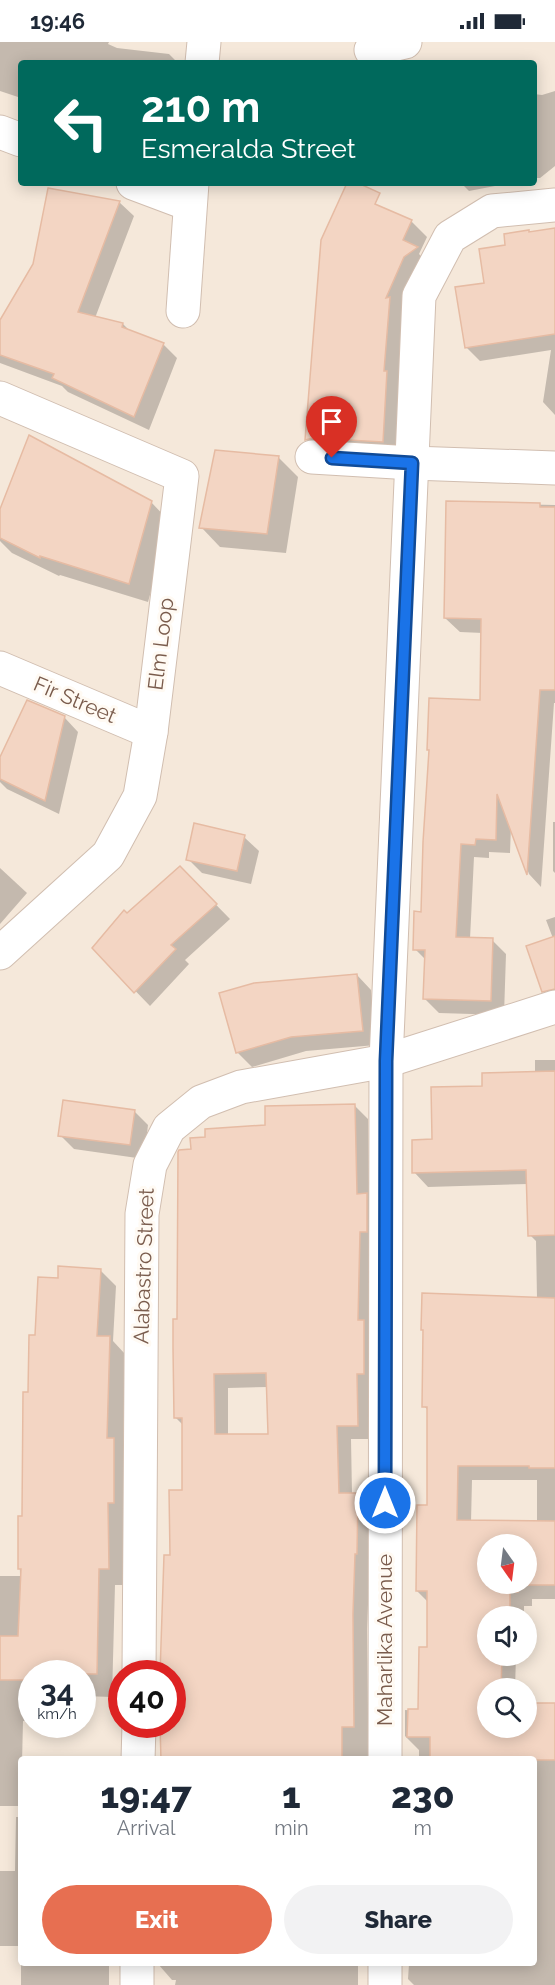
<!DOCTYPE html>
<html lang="en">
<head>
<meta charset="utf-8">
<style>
  :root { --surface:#fff; --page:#f2f2f3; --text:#1f2937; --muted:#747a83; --accent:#e76f51 }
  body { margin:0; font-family:Raleway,sans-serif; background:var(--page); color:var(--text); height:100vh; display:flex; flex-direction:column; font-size:22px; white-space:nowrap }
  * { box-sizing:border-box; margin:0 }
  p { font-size:20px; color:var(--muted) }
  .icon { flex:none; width:33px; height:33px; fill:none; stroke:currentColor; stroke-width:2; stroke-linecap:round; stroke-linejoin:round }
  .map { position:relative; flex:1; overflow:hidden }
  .sheet { position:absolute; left:18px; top:1714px; width:519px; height:210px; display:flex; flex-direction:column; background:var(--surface); border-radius:6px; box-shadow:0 3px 15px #0003 }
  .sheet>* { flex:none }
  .guide { position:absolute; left:18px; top:18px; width:519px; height:126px; border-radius:6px; box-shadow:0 3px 15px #0003; background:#00695c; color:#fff; overflow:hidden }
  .needle { width:39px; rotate:166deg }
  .tools { position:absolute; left:477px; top:1492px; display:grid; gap:12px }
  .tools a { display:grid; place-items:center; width:60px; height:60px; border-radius:50%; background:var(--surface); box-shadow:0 3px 15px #0003; font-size:30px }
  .speed { position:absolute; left:18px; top:1618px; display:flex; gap:12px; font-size:30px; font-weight:700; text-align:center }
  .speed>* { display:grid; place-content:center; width:78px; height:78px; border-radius:50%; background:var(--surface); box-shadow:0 3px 15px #0003; line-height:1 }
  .speed small { font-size:15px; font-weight:400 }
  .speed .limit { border:9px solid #d22; background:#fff; color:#111 }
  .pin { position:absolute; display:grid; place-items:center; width:51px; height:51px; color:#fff; margin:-62px -26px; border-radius:50% 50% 50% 0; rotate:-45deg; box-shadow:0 0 6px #0007 }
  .pin .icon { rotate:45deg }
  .me { position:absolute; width:66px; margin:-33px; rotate:0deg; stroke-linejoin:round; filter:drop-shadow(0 0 4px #0008) }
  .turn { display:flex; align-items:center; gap:21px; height:126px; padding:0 24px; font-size:27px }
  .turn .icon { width:78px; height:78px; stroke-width:2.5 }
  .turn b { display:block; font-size:42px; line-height:51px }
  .eta { display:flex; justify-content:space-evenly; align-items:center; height:102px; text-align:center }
  .eta b { font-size:36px; font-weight:800; line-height:42px }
  .button { display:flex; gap:12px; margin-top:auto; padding:12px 24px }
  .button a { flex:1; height:69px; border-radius:36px; background:var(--accent); color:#fff; font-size:24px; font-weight:800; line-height:69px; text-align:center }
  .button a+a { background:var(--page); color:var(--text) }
  .status { display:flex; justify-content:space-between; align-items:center; height:42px; padding:0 30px; background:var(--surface); direction:ltr }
  .status svg { height:16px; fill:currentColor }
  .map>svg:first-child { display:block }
</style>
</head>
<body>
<div class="status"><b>19:46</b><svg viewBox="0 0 49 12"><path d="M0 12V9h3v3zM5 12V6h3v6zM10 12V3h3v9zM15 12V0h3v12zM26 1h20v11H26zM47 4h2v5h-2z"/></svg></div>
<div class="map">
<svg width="555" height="1943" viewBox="0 0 555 1943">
  <rect width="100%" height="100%" fill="#fdf6ec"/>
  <path fill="#f5e8da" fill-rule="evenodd" d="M0,0H555V1943H0ZM21,21H534V141H21ZM488,1503H526V1542H488ZM488,1575H526V1614H488ZM32,1632H82V1683H32ZM122,1632H172V1683H122ZM488,1647H526V1686H488ZM21,1718H534V1922H21Z"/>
  <g fill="#0003" fill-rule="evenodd">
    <polygon points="0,0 109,0 108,2 117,6 169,12 178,21 21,21 21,56 0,49"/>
    <polygon points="555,49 555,124 540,136 534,136 534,52 542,53"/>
    <polygon points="461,141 494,141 495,144 469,149"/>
    <polygon points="119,160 134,174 95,276 123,282 130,289 163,302 177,316 149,388 68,350 62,344 0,321 0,281 35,223"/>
    <polygon points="411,179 427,195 419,212 426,219 398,416 322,413 306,397"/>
    <polygon points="555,187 555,373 543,360 551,308 480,319 466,305 486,242 507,204"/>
    <polygon points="278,415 298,435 286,511 220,505 201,485"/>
    <polygon points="151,460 170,480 148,560 60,533 59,534 12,511 0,499 0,472"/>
    <polygon points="448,461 555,463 555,661 554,661 541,845 529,832 511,784 510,811 489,810 489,816 474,815 470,897 492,898 506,912 504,973 439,971 425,957 426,918 415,907 423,871 482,659 483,591 460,590 445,576"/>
    <polygon points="64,675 78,690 59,772 7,747 0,740 0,718"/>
    <polygon points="553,780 555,780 555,831 553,829"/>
    <polygon points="244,795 259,809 251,842 202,831 188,817"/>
    <polygon points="0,826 27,851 0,882"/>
    <polygon points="180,826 230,877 185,918 189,922 150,964 94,906 127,873"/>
    <polygon points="555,875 555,956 540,942 554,899 546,878"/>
    <polygon points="357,933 371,948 376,1003 306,1009 252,1025 237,1010"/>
    <path d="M535,1018H555V1557H532V1564H524V1575H488V1614H516L515,1647H488V1686H526L555,1663V1943H414L408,1937L409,1922H534V1718H419V1708L405,1694V1668L420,1669L428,1607V1560L417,1549L429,1465V1369L424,1364L537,1257L536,1199L530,1193L528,1142L428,1145L414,1130L433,1099L483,1046L535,1031ZM472,1438H537V1480H471ZM488,1503H526V1542H488Z"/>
    <path d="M354,1063L368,1077L372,1397H351L352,1452H358L372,1467L367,1587L368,1670L380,1682L372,1718H162L161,1683H172V1632H161L171,1515L184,1450V1384L175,1375L178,1279L193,1109L267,1085ZM268,1345L269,1394L228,1393V1346Z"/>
    <polygon points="134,1069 148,1083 144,1117 74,1107 60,1093"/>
    <polygon points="100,1228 116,1244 113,1299 125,1312 123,1407 129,1413 124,1543 115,1543 112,1655 82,1654 82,1632 32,1632 32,1653 26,1653 26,1679 23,1679 21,1764 0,1764 0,1534 20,1534 19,1476 24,1476 29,1351 36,1294 59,1237"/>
    <polygon points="16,1775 21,1775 21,1904 0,1904 0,1829 15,1829"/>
    <rect x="21" y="1922" width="88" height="21"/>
    <polygon points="158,1922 358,1922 358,1943 175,1943 176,1938 172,1938"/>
  </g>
  <g fill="#f3d5c3" stroke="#e6bba3" stroke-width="1.5" fill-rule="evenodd">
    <polygon points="347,141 358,141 380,151 375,162 412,178 403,198 418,205 404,215 386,256 390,255 384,329 387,329 383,400 313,396 305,398 321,198"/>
    <polygon points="48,146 120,159 78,270 123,281 122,285 164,301 134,375 52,336 54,332 0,313 0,278 33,222"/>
    <polygon points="555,186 555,292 465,306 455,245 484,241 479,207 505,203 504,192 529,188 529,190"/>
    <polygon points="29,393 152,459 129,542 40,514 40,516 0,496 0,467"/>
    <polygon points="215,408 279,414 267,492 199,486"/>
    <polygon points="446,459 540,461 540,465 555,465 555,648 540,648 527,833 497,752 496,798 476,797 475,803 461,802 456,895 493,896 491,959 423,957 425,908 413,908 414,869 421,870 423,800 429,708 427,708 429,656 480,658 481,577 444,576"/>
    <polygon points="27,658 65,674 45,759 0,737 0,715"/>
    <polygon points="194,781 245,793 237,829 186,818"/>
    <polygon points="180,824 217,862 171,903 176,907 134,951 92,906 124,868 127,871"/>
    <polygon points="555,894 555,947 542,950 526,904"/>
    <polygon points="357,932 363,989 291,995 236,1011 219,951 254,941"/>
    <polygon points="555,1029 555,1193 528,1194 526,1128 412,1131 412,1098 432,1097 431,1045 482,1044 482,1031"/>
    <polygon points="63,1058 135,1068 130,1103 58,1094"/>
    <path d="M355,1062L357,1152L367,1151V1190H360L358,1278H364V1332H357L358,1384H337L339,1451H358L357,1512H355L353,1572L354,1685H342V1718H161L160,1683H172V1632H160L164,1513H170L169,1448H182V1376H174L173,1306V1277H177L178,1110L179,1108L191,1107L190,1096L205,1095V1087L265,1083V1064ZM266,1331L268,1392H215L214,1332Z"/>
    <polygon points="58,1224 101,1227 97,1294 110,1294 107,1396 114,1396 114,1461 108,1461 109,1527 99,1527 97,1632 32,1632 32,1638 0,1638 0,1594 18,1594 21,1527 18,1527 18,1474 22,1474 23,1350 28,1350 29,1293 35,1293 38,1235 58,1236"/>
    <path d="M422,1251L555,1256V1426H529V1424H458L457,1478L555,1479V1543H518V1550H510V1575H488V1614H502L501,1647H488V1686H526V1661H555V1718H430V1695H407L408,1667H418L419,1605H427V1549H416L417,1463H427V1365H422L423,1288H421ZM488,1503H526V1542H488Z"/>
  </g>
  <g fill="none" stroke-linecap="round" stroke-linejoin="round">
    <g stroke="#d1beb0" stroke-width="35">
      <g id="minor">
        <polyline points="371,8 405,0"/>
        <polyline points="202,21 204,0"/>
        <polyline points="0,90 21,98"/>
        <polyline points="133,141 189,162"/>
        <polyline points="183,269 192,141"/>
        <polyline points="0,356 182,434 151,690 140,754 108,813 0,911"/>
        <polyline points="312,415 412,421 555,426"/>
        <polyline points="0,626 151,690"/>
        <polyline points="139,1632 142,1172 150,1123 169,1086 201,1060 241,1045 386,1019 555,965"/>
        <polyline points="138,1718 139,1683"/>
        <polyline points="385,1718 386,1019 419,254 450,195 492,169 555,163"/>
        <polyline points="137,1943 137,1922"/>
        <polyline points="385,1943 385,1922"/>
      </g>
    </g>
    <use href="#minor" stroke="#fff" stroke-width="33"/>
  </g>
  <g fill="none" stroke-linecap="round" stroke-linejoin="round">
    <g stroke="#114b97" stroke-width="15">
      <polyline id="route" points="332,416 412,421 386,1019 385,1461"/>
    </g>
    <use href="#route" stroke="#1a73e8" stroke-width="10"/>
  </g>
  <g text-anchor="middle" stroke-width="6" stroke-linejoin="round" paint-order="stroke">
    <g font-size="21" fill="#7a5c4d" stroke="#fffaf3">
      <text transform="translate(161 602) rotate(-83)" y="7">Elm Loop</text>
      <text transform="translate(75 658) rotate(23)" y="7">Fir Street</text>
      <text transform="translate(144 1224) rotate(-88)" y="7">Alabastro Street</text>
      <text transform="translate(385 1598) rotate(-90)" y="7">Maharlika Avenue</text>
    </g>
  </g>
</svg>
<div class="tools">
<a><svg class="needle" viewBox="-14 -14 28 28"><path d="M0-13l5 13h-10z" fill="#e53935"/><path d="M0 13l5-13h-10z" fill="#747a83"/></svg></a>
<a><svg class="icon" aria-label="sound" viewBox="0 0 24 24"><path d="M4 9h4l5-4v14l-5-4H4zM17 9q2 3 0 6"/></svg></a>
<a><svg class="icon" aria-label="search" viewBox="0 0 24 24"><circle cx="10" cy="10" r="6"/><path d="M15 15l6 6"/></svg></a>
</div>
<div class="speed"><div>34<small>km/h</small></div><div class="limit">40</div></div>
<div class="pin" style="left:332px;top:416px;background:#d93025"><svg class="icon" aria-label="arrive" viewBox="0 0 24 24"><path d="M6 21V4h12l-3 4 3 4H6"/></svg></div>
<svg class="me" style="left:385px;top:1461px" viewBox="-20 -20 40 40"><circle r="17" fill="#1a73e8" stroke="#fff" stroke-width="3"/><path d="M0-11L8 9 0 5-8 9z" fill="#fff"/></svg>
<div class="guide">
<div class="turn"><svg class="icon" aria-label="left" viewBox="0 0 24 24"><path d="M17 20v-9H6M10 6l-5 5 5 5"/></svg><div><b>210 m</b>Esmeralda Street</div></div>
</div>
<section class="sheet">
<div class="eta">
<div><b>19:47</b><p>Arrival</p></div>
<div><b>1</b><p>min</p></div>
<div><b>230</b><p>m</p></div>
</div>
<div class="button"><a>Exit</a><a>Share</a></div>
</section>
</div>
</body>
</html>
